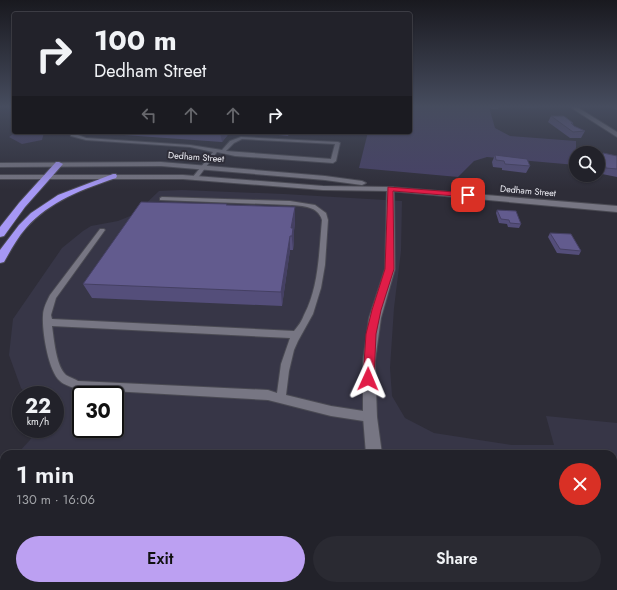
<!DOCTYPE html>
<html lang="en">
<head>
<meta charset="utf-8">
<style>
  :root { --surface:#22222a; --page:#2a2a32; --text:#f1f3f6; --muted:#a2a4a8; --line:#3f3f47; --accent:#bca0f2 }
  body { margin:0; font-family:Jost,sans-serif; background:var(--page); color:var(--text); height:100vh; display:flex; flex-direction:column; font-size:15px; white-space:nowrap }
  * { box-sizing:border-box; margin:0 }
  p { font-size:13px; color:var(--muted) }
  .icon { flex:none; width:22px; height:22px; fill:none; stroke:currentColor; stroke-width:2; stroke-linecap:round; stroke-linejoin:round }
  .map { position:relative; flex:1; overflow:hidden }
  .panel { position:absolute; left:0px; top:450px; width:617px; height:140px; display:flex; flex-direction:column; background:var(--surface); border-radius:12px 12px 0 0; box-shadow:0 1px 3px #0004,0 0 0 1px var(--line) }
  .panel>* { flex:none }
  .hud { position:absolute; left:12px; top:12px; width:400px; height:122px; border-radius:4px; box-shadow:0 1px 3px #0004,0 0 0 1px var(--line); background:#22222a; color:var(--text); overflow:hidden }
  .buttons { position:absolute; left:569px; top:146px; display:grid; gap:8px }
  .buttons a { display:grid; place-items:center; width:36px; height:36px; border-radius:50%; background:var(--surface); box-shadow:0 1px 3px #0004,0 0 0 1px var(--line); font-size:20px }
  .speed { position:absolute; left:12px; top:386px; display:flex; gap:8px; font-size:20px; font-weight:700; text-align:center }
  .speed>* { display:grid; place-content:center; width:52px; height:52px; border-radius:50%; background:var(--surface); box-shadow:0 1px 3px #0004,0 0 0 1px var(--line); line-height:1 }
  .speed small { font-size:10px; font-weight:400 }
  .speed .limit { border:2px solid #111; border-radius:6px; background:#fff; color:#111 }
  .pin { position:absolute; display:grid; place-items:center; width:34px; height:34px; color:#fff; margin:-17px; border-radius:8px; box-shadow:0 2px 6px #0006 }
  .me { position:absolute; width:44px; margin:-22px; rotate:1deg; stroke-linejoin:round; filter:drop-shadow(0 0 3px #0008) }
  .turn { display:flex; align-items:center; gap:14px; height:84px; padding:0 16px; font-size:18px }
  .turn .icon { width:52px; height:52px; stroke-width:2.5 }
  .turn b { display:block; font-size:28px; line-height:34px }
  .lanes { display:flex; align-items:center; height:38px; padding:0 16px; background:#0003; justify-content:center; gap:20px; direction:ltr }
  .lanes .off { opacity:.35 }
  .round { display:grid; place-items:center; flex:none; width:42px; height:42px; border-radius:21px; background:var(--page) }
  .head { display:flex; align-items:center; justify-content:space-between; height:68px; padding:0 16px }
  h1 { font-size:24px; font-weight:600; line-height:30px }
  .primary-button { display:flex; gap:8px; margin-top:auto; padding:8px 16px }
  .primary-button a { flex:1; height:46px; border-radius:24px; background:var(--accent); color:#111; font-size:16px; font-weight:600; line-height:46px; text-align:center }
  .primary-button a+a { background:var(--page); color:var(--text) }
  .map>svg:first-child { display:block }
</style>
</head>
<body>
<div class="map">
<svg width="617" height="590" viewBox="0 0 617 590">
  <rect width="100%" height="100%" fill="#2e2d38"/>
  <path fill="#373647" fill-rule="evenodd" d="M182,190L284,194L402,201L401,251L394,308L390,368L392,396L405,418L434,433L512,445H554L546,416L617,423V590H0V468L4,465V586H613V454H17L30,440L36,429H55V395H27L21,388L9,355L13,319L62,248L83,231L91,226L118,221L135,214L159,191ZM81,395H115V429H81Z"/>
  <g fill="#474167">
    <polygon points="410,107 489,107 495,128 510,136 576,141 576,165 487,157 474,161 458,177 359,168 368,132 410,132"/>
    <polygon points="16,132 44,132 42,140 22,144 9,137"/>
  </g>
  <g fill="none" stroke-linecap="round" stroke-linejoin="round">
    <g stroke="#4a4a53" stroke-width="2">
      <g id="service">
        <path d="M70,132H74L75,134L86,138L190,145L222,150L230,141L241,137L338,142L340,143L336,161L333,163L235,156L217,152L197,179L195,180L192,178L213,152L190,147L86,140L71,136ZM242,139L335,144L331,159L226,151L234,143Z"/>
        <path d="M162,197L290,201L315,205L326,213L328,220L325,265L321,288L313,314L298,341L294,350L289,371L286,395L331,406L370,412L374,413L375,417L374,421L370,422L331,416L268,400L77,389C72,387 64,385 60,381C48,371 42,330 43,316C43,308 47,301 50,295L100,229H104L105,230L56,298L51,315L52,319L294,331C298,326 302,321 304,315C319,287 319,251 322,220C318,206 303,206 290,205L160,200V198ZM52,326L290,338L281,364L277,393L268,390L78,381C75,379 69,377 66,375C56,366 54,339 52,326Z"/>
        <rect x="613" y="477" width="4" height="12"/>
        <rect x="20" y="586" width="14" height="4"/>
        <rect x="300" y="586" width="14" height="4"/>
        <polygon points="516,586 530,586 531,590 517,590"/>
      </g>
    </g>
    <g stroke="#4a4a53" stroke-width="2">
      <g id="minor">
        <polygon points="570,107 577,107 617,132 617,137"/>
        <polygon points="387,187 393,187 394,189 395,269 381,318 375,361 377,417 382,454 366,454 363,417 363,361 369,318 385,269"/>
        <polygon points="392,586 412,586 413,590 393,590"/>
      </g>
    </g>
    <g stroke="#4a4a53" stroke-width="2">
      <g id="secondary">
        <polygon points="161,162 325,176 362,181 366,183 362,185 325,180 161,166 0,167 0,163"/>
        <polygon points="0,175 183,175 323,186 390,187 617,206 617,212 390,191 323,190 183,179 0,179"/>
      </g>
    </g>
    <g stroke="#4a4a53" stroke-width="2">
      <g id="motorway">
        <polygon points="56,162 59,162 63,164 25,207 4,236 0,237 0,227 19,203"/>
        <path d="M113,174H116L117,176L116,178C83,189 50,201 26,228C17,238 11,250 4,262L0,263V250L19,225L31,213L58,195Z"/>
      </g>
    </g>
    <use href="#service" fill="#777683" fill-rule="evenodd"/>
    <use href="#minor" fill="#777683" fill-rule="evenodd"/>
    <use href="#secondary" fill="#777683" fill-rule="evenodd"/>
    <use href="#motorway" fill="#a698f5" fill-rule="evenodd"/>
  </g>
  <g fill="#544e7a">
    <polygon points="489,107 499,107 498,109 491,109"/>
    <polygon points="524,107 537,107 537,108 525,108"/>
    <polygon points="612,107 617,107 617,110 612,108"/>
    <polygon points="551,116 573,123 573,124 574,126 585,131 581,138 570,138 548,122"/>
    <polygon points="109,132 230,132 222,142 110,134"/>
    <polygon points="248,132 290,132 288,136"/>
    <polygon points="349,132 361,132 361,133"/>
    <polygon points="603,153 617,156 617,177 602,174 599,160"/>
    <polygon points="495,155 530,166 526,173 502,170 502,168 493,167 492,162"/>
    <polygon points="227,204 227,205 295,221 294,231 294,241 293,250 290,250 282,306 92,298 83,284"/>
    <polygon points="497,210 521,224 519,228 508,227 507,224 499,223 496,213"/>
    <polygon points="550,233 581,251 579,255 557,253 548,237"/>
    <polygon points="556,586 613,586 617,590 557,590"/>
  </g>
  <g fill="#454063">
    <polygon points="220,132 230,132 222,142"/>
    <polygon points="295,207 295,221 294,231 294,241 293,250 291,228"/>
    <polygon points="290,236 290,250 282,306 281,292"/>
  </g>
  <g fill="#625b8e" stroke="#454063">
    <polygon points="551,116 564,116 573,123 571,123 574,126 585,131 573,132"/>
    <polygon points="603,153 617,156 617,169 606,168"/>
    <polygon points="495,155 527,159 530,166 505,164 504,161 496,160"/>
    <polygon points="141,202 227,204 226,205 295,207 291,228 293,228 292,236 290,236 281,292 83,284"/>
    <polygon points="497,210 516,211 521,224 510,223 509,220 501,219"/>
    <polygon points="550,233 571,234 581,251 560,249"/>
    <polygon points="613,500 617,501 617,590 576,590 575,586 613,586"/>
  </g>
  <linearGradient id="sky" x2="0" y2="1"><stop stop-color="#19191f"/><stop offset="0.56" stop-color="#464c5e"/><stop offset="1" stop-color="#464c5e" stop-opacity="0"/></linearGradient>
  <rect width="617" height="190" fill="url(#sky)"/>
  <polygon fill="#e11d48" stroke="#92132f" points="388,187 468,193 471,195 468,197 393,191 394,269 381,310 376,334 374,379 372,383 368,384 364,383 363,379 366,334 372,310 385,269"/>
  <g text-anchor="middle" stroke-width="4" stroke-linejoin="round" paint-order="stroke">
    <g font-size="9" fill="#f0f0f7" stroke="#2e2d38">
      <text transform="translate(196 157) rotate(4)" y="3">Dedham Street</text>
      <text transform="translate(528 191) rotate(5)" y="3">Dedham Street</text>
    </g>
  </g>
</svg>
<div class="buttons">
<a><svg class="icon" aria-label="search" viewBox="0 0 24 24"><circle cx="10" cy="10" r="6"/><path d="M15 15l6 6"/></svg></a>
</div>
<div class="speed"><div>22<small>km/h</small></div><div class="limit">30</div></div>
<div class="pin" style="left:468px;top:195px;background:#d93025"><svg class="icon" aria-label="arrive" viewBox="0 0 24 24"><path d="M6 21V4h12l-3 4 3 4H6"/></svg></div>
<svg class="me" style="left:368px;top:379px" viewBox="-20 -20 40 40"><path d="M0-17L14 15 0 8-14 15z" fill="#e11d48" stroke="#fff" stroke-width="4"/></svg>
<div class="hud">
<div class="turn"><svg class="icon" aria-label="right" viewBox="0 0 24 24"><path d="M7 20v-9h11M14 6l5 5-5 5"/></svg><div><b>100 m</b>Dedham Street</div></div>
<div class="lanes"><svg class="icon off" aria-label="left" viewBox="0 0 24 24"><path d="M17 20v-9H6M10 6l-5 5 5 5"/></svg><svg class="icon off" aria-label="ahead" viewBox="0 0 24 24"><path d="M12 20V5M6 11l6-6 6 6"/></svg><svg class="icon off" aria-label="ahead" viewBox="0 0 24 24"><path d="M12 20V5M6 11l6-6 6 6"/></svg><svg class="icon" aria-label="right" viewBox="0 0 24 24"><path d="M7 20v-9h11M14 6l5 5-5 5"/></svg></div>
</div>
<section class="panel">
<div class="head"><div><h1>1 min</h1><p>130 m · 16:06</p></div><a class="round" style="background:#d93025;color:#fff"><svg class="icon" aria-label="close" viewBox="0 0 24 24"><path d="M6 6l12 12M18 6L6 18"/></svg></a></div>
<div class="primary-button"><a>Exit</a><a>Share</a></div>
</section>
</div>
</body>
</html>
